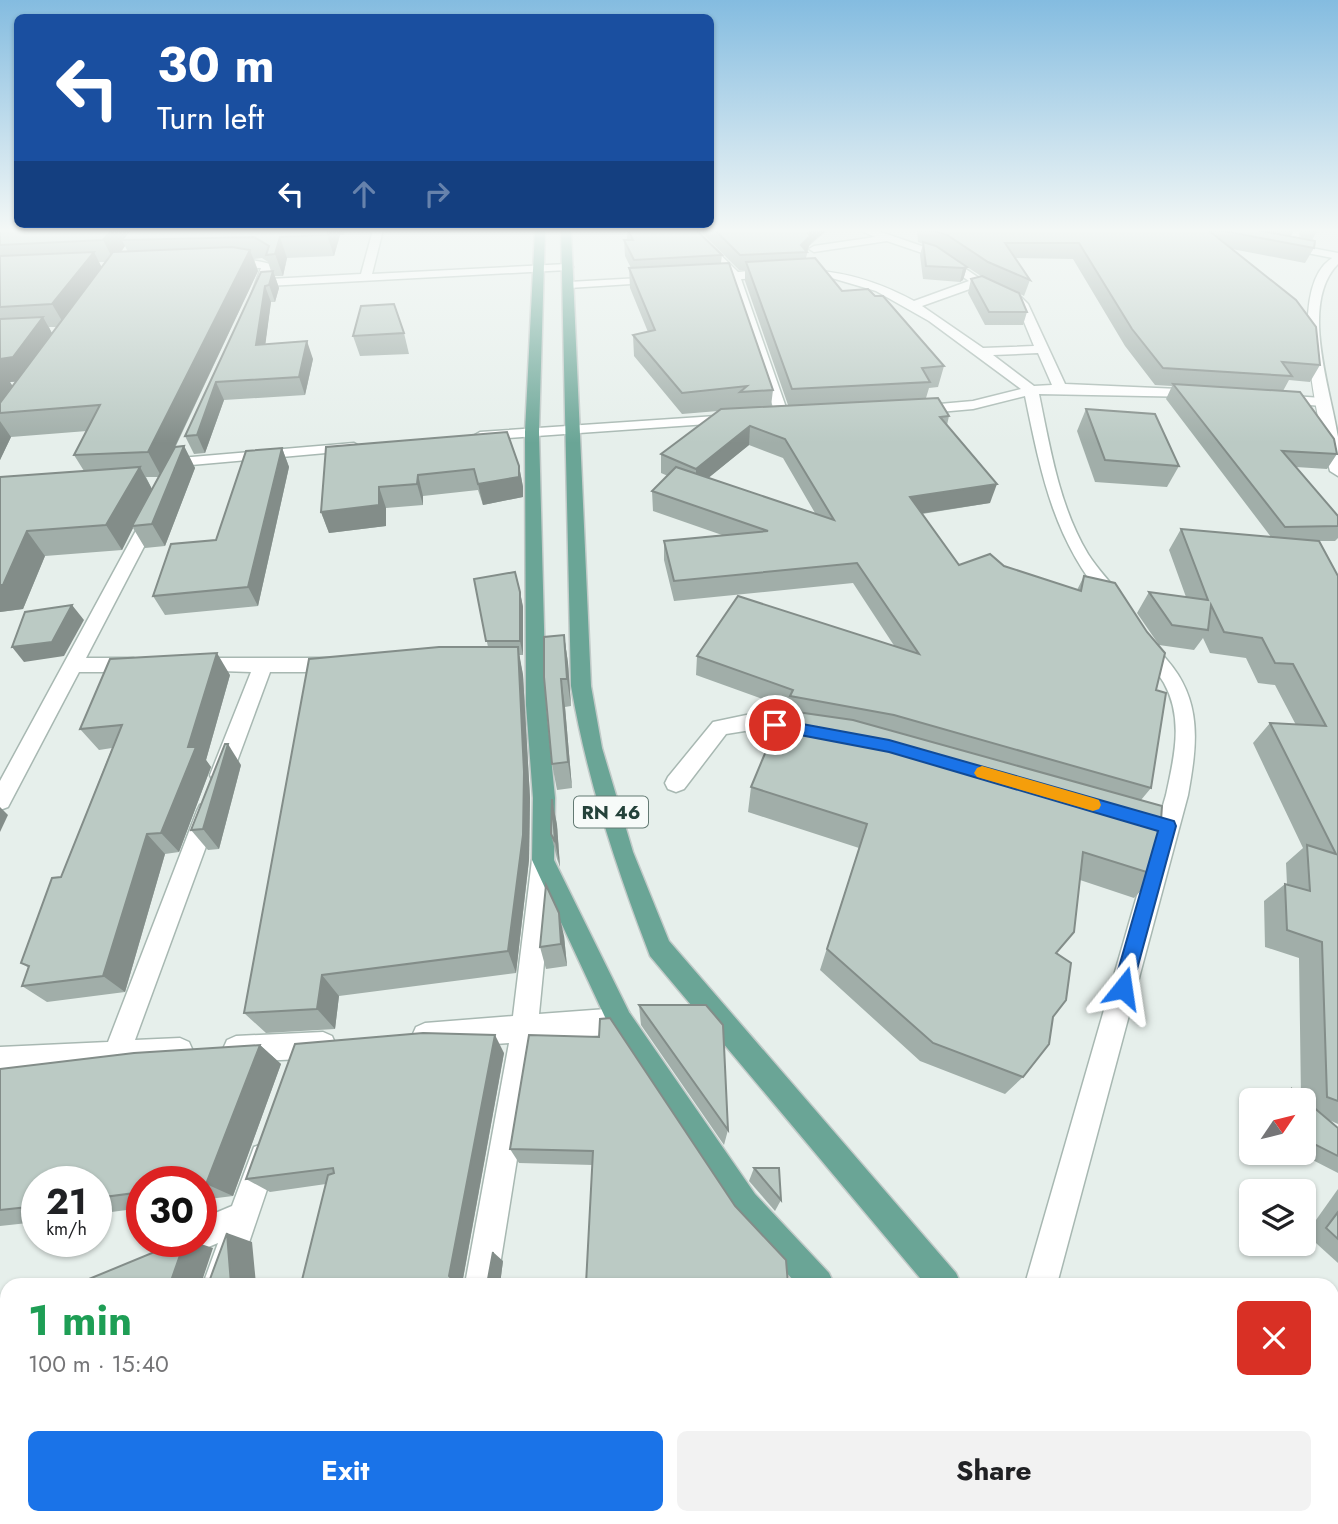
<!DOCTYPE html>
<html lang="en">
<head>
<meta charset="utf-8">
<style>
  :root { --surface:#fff; --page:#f2f2f2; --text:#202124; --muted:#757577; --accent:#1a73e8 }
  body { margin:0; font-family:Jost,sans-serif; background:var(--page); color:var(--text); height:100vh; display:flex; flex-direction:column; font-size:26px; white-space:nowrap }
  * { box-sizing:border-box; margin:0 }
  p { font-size:23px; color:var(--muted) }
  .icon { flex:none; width:38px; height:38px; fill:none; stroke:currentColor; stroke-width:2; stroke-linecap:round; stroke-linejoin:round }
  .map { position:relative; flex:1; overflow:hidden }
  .panel { position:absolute; left:0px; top:1278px; width:1339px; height:247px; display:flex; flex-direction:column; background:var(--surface); border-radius:21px 21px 0 0; box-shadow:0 2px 5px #0004 }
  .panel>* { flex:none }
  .top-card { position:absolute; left:14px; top:14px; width:700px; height:214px; border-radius:10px; box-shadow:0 2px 5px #0004; background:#1a4fa0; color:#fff; overflow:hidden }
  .needle { width:46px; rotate:55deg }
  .tools { position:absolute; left:1239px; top:1088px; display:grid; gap:14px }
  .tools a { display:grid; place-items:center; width:77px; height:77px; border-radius:10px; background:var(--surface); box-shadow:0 2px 5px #0004; font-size:35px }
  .speed { position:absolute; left:21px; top:1166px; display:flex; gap:14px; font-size:35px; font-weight:700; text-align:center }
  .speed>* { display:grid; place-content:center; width:91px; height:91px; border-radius:50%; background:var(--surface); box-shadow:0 2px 5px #0004; line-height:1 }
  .speed small { font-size:18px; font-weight:400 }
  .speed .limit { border:10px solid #d22; background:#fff; color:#111 }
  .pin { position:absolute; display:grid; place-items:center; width:60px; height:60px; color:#fff; margin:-30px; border:4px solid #fff; border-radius:50%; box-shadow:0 2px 7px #0007 }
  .me { position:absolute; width:77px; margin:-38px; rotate:15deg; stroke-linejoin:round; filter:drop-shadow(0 0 5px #0008) }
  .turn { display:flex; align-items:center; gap:24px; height:147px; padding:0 28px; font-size:32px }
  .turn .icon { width:91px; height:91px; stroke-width:2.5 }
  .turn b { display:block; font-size:49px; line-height:60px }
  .lanes { display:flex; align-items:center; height:66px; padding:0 28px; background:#0003; justify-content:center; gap:35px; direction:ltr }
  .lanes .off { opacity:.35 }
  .round { display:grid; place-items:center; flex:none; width:74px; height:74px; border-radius:10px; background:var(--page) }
  .summary { display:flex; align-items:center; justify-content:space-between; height:119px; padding:0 28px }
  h1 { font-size:42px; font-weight:700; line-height:52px; color:#1e9e55 }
  .cta { display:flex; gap:14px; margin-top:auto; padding:14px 28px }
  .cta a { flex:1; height:80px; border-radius:10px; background:var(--accent); color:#fff; font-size:28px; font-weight:700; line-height:80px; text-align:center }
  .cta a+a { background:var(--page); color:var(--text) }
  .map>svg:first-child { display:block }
</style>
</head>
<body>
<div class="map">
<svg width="1338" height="1524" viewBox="0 0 1338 1524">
  <rect width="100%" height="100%" fill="#e6efeb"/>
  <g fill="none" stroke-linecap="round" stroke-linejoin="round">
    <g stroke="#a8b8b2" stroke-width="3">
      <g id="minor">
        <path d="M373,230H383L372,274L567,264L573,267L567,270L267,286L261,298L257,299L251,296L261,268L226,267L221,264C233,256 255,260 270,264L273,272L270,279L361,274Z"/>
        <path d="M684,230H695L738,272C805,266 853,268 914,301L969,281L934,257L887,241L814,252L809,249L814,246L875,237L859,230H875L942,253L982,280L1021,297L1028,304L1065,384L1202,390L1204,393L1197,397L1039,394C1050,447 1059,506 1088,554C1098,570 1111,582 1121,597L1118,601H1106C1053,539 1041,473 1025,396L973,409L917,414L910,410L917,406L973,401L1021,389L929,321L876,291L825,276L741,279L789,416L787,419H777L730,280H704V276L727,273ZM978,286L1017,305L1034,346L983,348L922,306ZM1038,353L1052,385L1034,386L993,355Z"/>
        <polygon points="1289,230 1299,230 1300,250 1291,248"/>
        <polygon points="658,277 664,280 662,282 569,288 563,285 569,282"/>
        <polygon points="1278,395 1322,398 1329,402 1322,406 1273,402 1273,396"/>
        <polygon points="731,415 738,419 736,422 480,440 473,436 480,432"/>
        <polygon points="354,443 361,447 359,450 180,466 173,462 180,458"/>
        <polygon points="153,509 161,514 86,658 133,658 140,660 143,665 140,670 133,672 79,672 8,807 0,810 0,781 145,514"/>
        <path d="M1144,637C1154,640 1160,652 1167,660C1203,701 1197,745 1188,795L1057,1284H1025L1166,795C1174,758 1184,719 1164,683C1156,669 1143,658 1135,644L1137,639Z"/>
        <polygon points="197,658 336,658 343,660 346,665 343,670 336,672 270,672 232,775 229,781 221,783 213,781 210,775 251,672 190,670 187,665 190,660"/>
        <polygon points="751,714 803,720 810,723 813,728 810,733 803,736 751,730 726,734 684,789 676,792 668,789 665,783 668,777 713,722"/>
        <polygon points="208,802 216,805 219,811 135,1040 180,1038 189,1042 193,1051 189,1060 180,1064 0,1075 0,1047 108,1042 197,811 200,805"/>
        <polygon points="543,850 551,853 554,860 539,1014 620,1008 629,1012 633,1021 629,1030 620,1034 536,1040 497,1284 465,1284 509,1043 425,1049 416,1045 412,1036 416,1027 425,1023 513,1016 532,860 535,853"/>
        <polygon points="323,1032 332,1036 336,1045 332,1054 323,1058 236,1062 227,1058 223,1049 227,1040 236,1036"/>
        <polygon points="264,1143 274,1147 278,1157 235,1284 203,1284 218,1243 201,1250 190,1246 188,1241 201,1241 201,1219 232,1206 254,1147"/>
      </g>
    </g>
    <g stroke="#a8b8b2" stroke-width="3">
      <path id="tertiary" d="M1338,255V264C1299,303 1331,390 1338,437C1338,450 1338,463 1338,476L1330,471C1320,425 1281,278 1338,255Z"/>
    </g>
    <g stroke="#a4bbb3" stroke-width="3">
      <polygon id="secondary" points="1285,243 1338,253 1338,259 1281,248 1280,246"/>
    </g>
    <g stroke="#c2cac8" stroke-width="3">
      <g id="primary">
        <polygon points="535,230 545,230 539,432 546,705 555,798 554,860 629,1012 755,1194 829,1273 834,1284 797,1284 733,1216 611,1030 532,860 533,798 526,705 525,432"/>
        <path d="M561,230H571L591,686L602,748L633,852L669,941L956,1273L961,1284H925L650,956L647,948C614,861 587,778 571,686Z"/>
        <polygon points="1338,1417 1338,1451 1332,1453 1332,1419"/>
        <polygon points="1190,1517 1237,1517 1240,1524 1193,1524"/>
      </g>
    </g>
    <use href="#minor" fill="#fff" fill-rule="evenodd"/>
    <use href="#tertiary" fill="#fff" fill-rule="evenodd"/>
    <use href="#secondary" fill="#fff" fill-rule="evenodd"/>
    <use href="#primary" fill="#6aa596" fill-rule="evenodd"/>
  </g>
  <g fill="#a1aea9" fill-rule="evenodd">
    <path d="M0,230H345L344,235H340L334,256L287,258L283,276H275L279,288L275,302H271L265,344L313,359L305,395L224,400L205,453L194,454L185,436L271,271L268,262L262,258L254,259L258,271L174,450L184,446L195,468L165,546L145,548L133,528L122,550L45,556L23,609L0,612V477L84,471L74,455L87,431L11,437L0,460ZM125,246L128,252H121ZM99,262H106L102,268ZM49,327H57L52,334ZM10,382H16L13,387ZM146,477H159L152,489Z"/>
    <path d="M627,230H696L722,255L721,263L773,390L771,406L788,405L745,281V270H739L699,230H827L809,246L806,258L842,291L875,296L944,366L938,387L929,388L926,398L949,416L947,425L990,503L922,514L959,565L1004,566L1077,590L1084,576L1156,690L1151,788L1141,800L1156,875L1134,898L1080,880L1056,953L1053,1017L1023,1077L1005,1094L920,1061L820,970L859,848L748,812L751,787L788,708L696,675L697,656L895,647L853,583L674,601L664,560V541L722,535L653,511L652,491L668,476L661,473V454L718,411L682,414L634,356L633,335L648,332L630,288L629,268H631L625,256L624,240H627ZM749,445L783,458L815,513L708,478Z"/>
    <polygon points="917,230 1294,230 1291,236 1301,238 1300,230 1318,230 1312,240 1314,248 1305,263 1232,249 1320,365 1310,382 1289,380 1283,391 1337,454 1327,469 1296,467 1338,516 1338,538 1335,541 1319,541 1338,576 1338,1124 1329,1120 1338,1128 1338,1173 1299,1153 1304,1153 1304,1101 1274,1101 1274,1098 1292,1089 1301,1097 1299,958 1265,947 1264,901 1285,884 1287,885 1286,863 1303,848 1253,743 1270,723 1296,725 1275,685 1258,683 1246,658 1210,653 1203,638 1194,650 1159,645 1137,613 1149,592 1186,597 1169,550 1181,529 1271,537 1166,399 1172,386 1155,385 1125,346 1073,259 1015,258 1030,280 1024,296 1020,294 1027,312 1023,325 985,325 968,293 971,279 981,276 941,250 967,267 963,280 960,282 923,279 920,255 923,244 918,242"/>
    <polygon points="404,333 409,354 360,356 353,336"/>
    <polygon points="1086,409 1179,466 1167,487 1095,482 1077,431"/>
    <polygon points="326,447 519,466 523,487 523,497 483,505 478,490 423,496 423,505 386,508 386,526 329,533 321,512"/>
    <polygon points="282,448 289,467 258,606 165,615 153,596 216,540"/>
    <polygon points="474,579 520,592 523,607 523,655 519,655 523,675 530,798 529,860 516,973 339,996 335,1029 266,1033 244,1013 488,647"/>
    <polygon points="564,635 568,663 571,706 565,707 572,788 557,790 552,764"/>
    <polygon points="230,675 206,760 211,767 179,852 165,854 125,992 47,1002 22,986 29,968 21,963 61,877 112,748 99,750 80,729"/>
    <polygon points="241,765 219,849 208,850 191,830"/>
    <polygon points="552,799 557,825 560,867 557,859 551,834"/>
    <polygon points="564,936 567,966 546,969 540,947"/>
    <polygon points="639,1005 728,1130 724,1145 641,1025"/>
    <polygon points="599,1037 593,1165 519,1163 510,1149"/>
    <polygon points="260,1045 281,1064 233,1196 201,1200 201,1181 142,1181 142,1208 96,1214 96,1181 37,1181 37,1222 0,1226 0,1069"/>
    <polygon points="504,1053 463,1279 488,1279 503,1261 500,1284 301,1284 326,1184 270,1192 246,1179"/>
    <polygon points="754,1168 781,1200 775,1211 749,1181"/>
    <polygon points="1338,1189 1338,1263 1306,1234"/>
    <polygon points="864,1517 1092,1517 1098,1524 869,1524"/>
  </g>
  <g fill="#838d89">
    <polygon points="112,230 138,230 122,240 125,246 114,261 103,240"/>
    <polygon points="329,230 339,230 340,235 334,256 327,235"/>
    <polygon points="811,230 827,230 812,242 809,246 807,252 801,245"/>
    <polygon points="280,237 287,258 283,276 275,254"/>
    <polygon points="250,250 258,271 161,476 148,452"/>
    <polygon points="94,252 105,274 65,326 52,304"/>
    <polygon points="967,267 963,280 960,282 963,268"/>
    <polygon points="273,271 279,288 275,302 269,285"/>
    <polygon points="265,286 271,302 263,362 256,345"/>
    <polygon points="43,317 56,340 28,380 10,382 18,395 0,413 0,359"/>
    <polygon points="307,341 313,359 305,395 299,377"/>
    <polygon points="216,382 224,400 205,453 197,435"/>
    <polygon points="0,421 11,437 0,460"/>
    <polygon points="750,426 749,445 696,488 696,469"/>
    <polygon points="184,446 195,468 165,546 152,524"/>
    <polygon points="282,448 289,467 258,606 248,587"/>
    <polygon points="519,466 523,487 523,497 483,505 478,484"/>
    <polygon points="140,467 153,491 132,526 133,528 122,550 106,525"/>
    <polygon points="418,475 423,496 423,505 417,484"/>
    <polygon points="997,484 990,503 905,516 910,497"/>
    <polygon points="379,487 386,508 386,526 329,533 321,512"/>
    <polygon points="27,531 45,556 23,609 0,612 0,585"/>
    <polygon points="520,592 523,607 523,655 520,641"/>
    <polygon points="72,605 84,620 64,656 24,662 12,647"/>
    <polygon points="564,635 568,663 571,706 567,679"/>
    <polygon points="518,647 523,675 530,798 529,860 516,973 508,951"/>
    <polygon points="217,653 230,675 206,760 211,767 179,852 161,833"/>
    <polygon points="561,679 565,707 572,788 568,762"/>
    <polygon points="228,744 241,765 219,849 203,829"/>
    <polygon points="552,799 557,825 560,867 555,842"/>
    <polygon points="0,807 8,815 0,832"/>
    <polygon points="147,834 165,854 125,992 103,976"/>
    <polygon points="559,913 564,936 567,966 561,944"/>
    <polygon points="322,975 339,996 335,1029 317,1009"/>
    <polygon points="495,1035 504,1053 462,1284 452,1279 449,1276"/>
    <polygon points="260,1045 281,1064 233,1196 206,1184"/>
    <polygon points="227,1233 252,1242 256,1284 231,1284"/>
    <polygon points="185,1241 192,1241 213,1248 201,1284 172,1278"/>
    <polygon points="493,1252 503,1261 500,1284 489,1284"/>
    <polygon points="120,1517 117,1524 81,1524 82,1523"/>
    <polygon points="153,1517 185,1517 184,1524 151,1524"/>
    <polygon points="477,1517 490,1517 489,1524 476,1524"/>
  </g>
  <g fill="#bbcac4" stroke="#838d89" stroke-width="2">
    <polygon points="0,230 112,230 103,240 0,245"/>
    <polygon points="130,230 329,230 327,235 280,237 275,254 266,255 269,246 254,237 122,240"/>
    <polygon points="628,230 696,230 722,255 634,260 624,240 633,240"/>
    <polygon points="715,230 811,230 808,233 810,236 801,245 807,252 740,255"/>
    <polygon points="931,230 1208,230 1296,300 1316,327 1320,365 1282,362 1292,376 1163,368 1132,329 1079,243 1005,243 1030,280 988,262 947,235"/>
    <polygon points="1218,230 1257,230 1315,241 1314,248"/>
    <polygon points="923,242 936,246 967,267 963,268 926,266"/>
    <polygon points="232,247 250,250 148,452 74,455 100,405 0,413 0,403 113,252"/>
    <polygon points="94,252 52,304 0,307 0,256"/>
    <polygon points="815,258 842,291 868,289 875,296 883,296 944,366 922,368 930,382 792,389 746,262"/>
    <polygon points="729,263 773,390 740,392 747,386 682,393 633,335 655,330 629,268"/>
    <polygon points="273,271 269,285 265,286 256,345 307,341 299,377 216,382 197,435 185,436 261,272"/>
    <polygon points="982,276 1019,293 1027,312 989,312 971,279"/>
    <polygon points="394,304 404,333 353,336 361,306"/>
    <polygon points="43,317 13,357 0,359 0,319"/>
    <polygon points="1173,384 1300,392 1334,439 1337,454 1282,451 1338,516 1338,526 1285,527"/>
    <polygon points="938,398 949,416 940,417 997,484 910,497 959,565 990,554 1004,566 1081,591 1084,576 1115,583 1147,632 1165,653 1156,690 1166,693 1151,788 894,715 790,696 793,690 697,656 738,596 919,654 857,563 674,581 664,541 768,531 652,491 676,467 834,520 785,439 750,426 696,469 661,454 721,409"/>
    <polygon points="1086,409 1155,414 1179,466 1105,460"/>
    <polygon points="507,432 519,466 519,477 478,484 474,469 418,475 417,484 379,487 379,505 321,512 326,447"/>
    <polygon points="184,446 152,524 132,526 175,447"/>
    <polygon points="282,448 248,587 153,596 171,544 216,540 246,451"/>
    <polygon points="140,467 106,525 27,531 3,585 0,585 0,477"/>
    <polygon points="1181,529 1319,541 1338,576 1338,1101 1327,1097 1322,942 1287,930 1285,884 1310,891 1307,845 1336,854 1270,723 1326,726 1293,664 1275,663 1262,638 1224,632 1211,605 1208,630 1172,625 1149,592 1208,600"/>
    <polygon points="515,572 520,592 520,641 486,641 474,579"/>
    <polygon points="72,605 52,642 12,647 25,612"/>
    <polygon points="564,635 567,679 561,679 568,762 552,764 544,677 544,637"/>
    <polygon points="439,647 518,647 524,772 523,835 508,951 322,975 317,1009 244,1013 309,659"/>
    <polygon points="217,653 188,747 196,747 161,833 147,834 103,976 22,986 29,966 21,963 52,878 61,877 122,725 80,729 110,659"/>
    <polygon points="783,710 853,720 1162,806 1158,864 1156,875 1083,852 1074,932 1056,953 1071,963 1066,1000 1053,1017 1049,1044 1023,1077 933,1043 827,949 867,824 751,787"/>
    <polygon points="225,744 228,744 203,829 191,830"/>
    <polygon points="552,799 555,842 551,834"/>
    <polygon points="546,885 559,913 561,944 540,947"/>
    <polygon points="639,1005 706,1005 723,1025 728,1130"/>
    <polygon points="610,1018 735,1206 786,1260 788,1284 586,1284 593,1151 510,1149 529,1035 599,1037 600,1019"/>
    <polygon points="423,1033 495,1035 449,1276 452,1279 488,1279 493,1252 489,1284 301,1284 328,1175 334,1173 333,1168 246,1179 295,1044"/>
    <polygon points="260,1045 206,1184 201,1185 201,1181 142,1181 142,1192 96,1198 96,1181 37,1181 37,1206 0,1210 0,1069 134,1053"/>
    <polygon points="1292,1089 1338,1128 1338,1156 1304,1139 1304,1101 1291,1101"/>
    <polygon points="754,1168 779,1168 781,1200"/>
    <polygon points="1338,1212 1338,1239 1326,1228"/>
    <polygon points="227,1233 231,1284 48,1284 60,1280 89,1279 181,1241 185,1241 172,1278 210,1279"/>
    <polygon points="7,1301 7,1517 153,1517 151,1524 122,1524 120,1523 82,1523 81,1524 0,1524 0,1303"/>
    <polygon points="243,1517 477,1517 476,1524 443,1524 442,1523 241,1524"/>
    <polygon points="563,1517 782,1517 782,1524 562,1524"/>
    <polygon points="873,1517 1092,1517 1098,1524 877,1524"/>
  </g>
  <linearGradient id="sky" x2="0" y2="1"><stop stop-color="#84bce0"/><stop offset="0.52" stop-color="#f4f8f6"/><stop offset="1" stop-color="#f4f8f6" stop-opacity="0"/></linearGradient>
  <rect width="1338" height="443" fill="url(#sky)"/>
  <polygon fill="#1a73e8" stroke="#114b97" stroke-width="2" points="775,719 889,740 1174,821 1176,826 1130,995 1123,997 1116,995 1113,988 1158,831 889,752 769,729 767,725"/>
  <polygon fill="#f59e0b" points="982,766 1093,798 1099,800 1101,805 1099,809 1093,811 977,777 974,773 977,768"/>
  <g text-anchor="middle" stroke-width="5" stroke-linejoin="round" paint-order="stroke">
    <rect fill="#f7fbf9" stroke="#637a73" stroke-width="2" x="574" y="796.5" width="74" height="31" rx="5"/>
    <g font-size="19" font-weight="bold" fill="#24423a">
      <text x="611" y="819">RN 46</text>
    </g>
  </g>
</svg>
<div class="tools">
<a><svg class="needle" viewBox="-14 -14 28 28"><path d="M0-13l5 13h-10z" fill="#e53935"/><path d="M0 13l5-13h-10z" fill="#757577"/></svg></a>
<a><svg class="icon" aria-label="layers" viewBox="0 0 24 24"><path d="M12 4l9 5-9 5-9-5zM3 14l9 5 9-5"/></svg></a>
</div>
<div class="speed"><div>21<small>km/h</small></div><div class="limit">30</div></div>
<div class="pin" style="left:775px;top:725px;background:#d93025"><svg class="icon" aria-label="arrive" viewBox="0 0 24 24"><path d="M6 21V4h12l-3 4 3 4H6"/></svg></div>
<svg class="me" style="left:1123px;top:988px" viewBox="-20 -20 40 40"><path d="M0-17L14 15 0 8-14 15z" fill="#1a73e8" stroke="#fff" stroke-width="4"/></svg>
<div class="top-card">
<div class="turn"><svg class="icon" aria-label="left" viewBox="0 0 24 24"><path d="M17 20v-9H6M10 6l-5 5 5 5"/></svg><div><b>30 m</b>Turn left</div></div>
<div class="lanes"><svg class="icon" aria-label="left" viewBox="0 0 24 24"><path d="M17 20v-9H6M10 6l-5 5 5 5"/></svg><svg class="icon off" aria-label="ahead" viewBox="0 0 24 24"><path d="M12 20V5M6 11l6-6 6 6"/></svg><svg class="icon off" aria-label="right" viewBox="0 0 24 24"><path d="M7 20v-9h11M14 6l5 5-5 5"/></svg></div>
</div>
<section class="panel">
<div class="summary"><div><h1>1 min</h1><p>100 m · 15:40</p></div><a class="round" style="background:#d93025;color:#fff"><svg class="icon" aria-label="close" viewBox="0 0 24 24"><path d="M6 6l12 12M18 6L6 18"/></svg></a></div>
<div class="cta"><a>Exit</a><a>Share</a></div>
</section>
</div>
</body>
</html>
